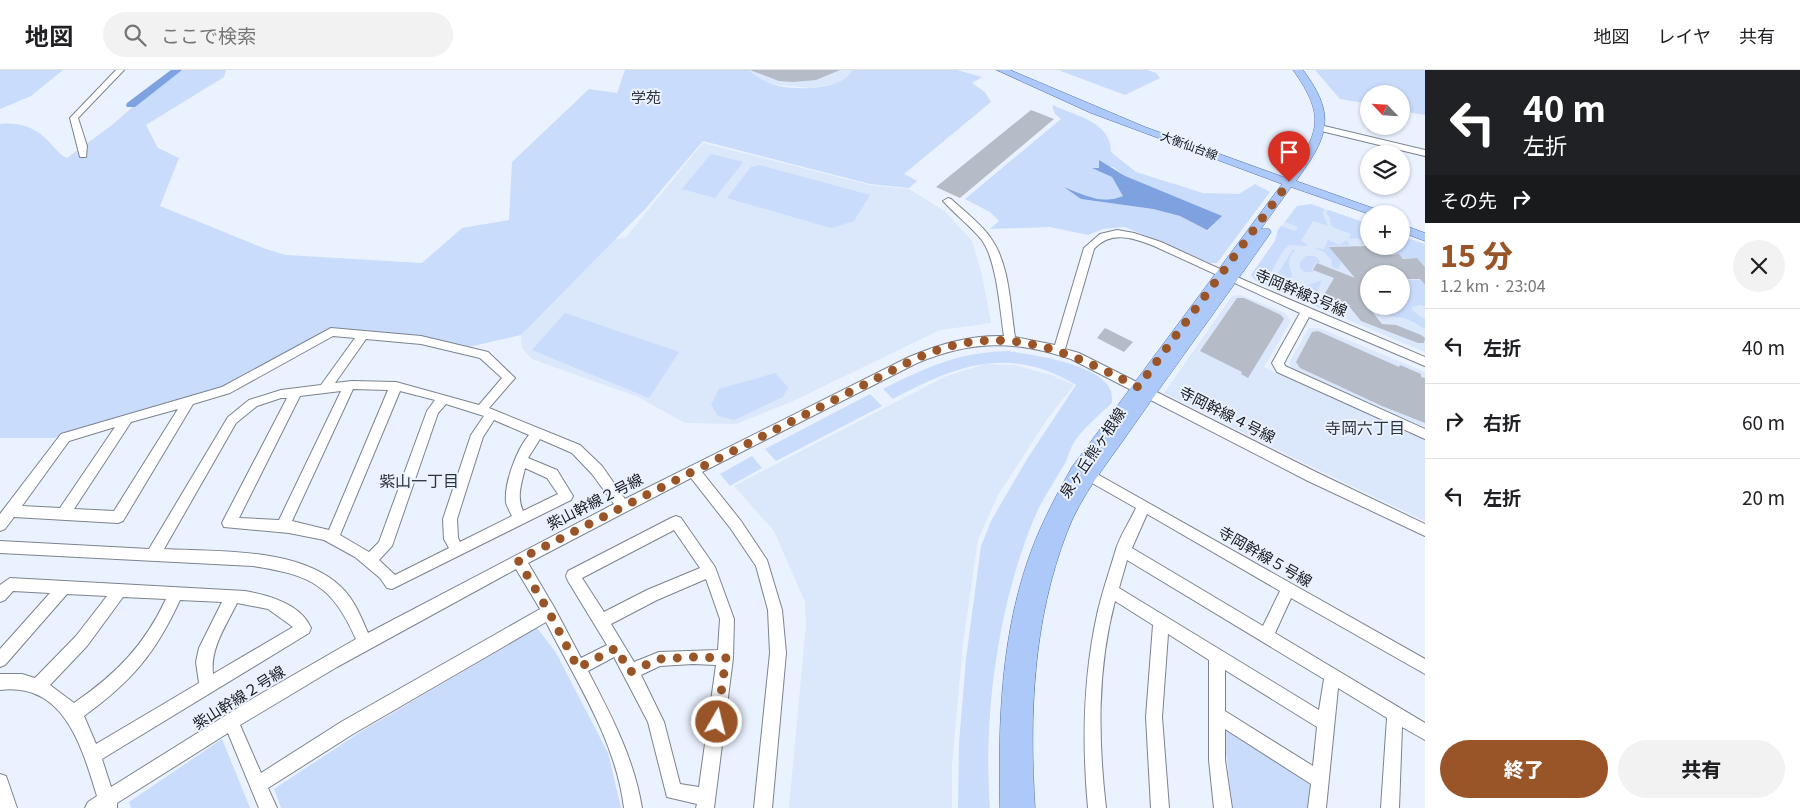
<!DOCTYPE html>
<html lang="ja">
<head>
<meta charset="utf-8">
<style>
  :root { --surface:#fff; --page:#f2f2f2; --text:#202124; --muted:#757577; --line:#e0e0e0; --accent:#995528 }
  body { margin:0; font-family:Georgia,"Noto Sans JP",serif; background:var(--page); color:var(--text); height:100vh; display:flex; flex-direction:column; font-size:19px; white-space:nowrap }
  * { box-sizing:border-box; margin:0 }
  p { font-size:16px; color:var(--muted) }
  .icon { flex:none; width:28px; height:28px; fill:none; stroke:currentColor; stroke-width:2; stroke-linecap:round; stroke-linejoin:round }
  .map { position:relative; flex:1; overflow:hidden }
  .sheet { display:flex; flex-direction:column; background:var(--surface); width:375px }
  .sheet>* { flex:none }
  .hud { background:#202124; color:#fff; overflow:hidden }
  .needle { width:32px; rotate:295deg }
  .tools { position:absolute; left:1360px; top:15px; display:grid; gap:10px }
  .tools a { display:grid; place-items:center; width:50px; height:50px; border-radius:50%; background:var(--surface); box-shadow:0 1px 4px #0004; font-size:25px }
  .pin { position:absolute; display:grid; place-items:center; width:42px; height:42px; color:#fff; margin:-51px -21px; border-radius:50% 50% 50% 0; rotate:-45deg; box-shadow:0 0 5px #0007 }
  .pin .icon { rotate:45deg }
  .me { position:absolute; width:55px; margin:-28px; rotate:8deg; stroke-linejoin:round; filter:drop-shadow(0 0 4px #0008) }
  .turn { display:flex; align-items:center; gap:18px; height:105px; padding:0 15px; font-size:22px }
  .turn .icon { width:65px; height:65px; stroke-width:2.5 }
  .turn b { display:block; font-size:35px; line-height:42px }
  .then { display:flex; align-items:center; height:48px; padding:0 15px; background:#0003; gap:10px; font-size:19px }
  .round { display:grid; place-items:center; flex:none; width:52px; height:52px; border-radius:26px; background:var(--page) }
  .overview { display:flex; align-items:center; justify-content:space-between; height:85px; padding:0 15px }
  h1 { font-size:30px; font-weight:800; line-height:38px; color:var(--accent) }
  .cta { display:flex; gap:10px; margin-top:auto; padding:10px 15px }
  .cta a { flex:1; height:58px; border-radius:30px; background:var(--accent); color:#fff; font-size:20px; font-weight:800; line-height:58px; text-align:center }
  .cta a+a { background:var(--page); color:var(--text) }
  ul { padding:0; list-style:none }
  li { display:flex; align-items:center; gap:15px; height:75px; padding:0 15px; border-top:1px solid var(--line) }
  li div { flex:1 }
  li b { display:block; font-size:19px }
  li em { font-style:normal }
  header { display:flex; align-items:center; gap:30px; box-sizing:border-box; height:70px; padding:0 25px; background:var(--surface); border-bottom:1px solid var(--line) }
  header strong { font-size:24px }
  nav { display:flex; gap:28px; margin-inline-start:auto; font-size:18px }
  .search { width:350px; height:45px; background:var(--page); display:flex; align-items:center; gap:12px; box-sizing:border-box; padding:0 18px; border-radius:28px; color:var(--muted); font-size:19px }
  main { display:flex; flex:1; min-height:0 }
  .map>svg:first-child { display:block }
</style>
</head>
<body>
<header>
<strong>地図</strong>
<div class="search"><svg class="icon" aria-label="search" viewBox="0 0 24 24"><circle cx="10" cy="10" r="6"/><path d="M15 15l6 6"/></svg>ここで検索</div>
<nav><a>地図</a><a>レイヤ</a><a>共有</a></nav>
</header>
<main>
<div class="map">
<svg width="1425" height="738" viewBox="0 0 1425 738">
  <rect width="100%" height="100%" fill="#eaf2ff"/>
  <g fill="#dbe7fa" fill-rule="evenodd">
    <polygon points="749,0 852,0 849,6 839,13 810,18 772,14 765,11"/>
    <polygon points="703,73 870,115 909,119 946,142 972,171 982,205 991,253 940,260 791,332 736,354 685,353 638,327 532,289 522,278 521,265 606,171 626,167"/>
    <path d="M1311,134L1369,154V176H1401V166L1425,174V282L1256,211L1251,205L1275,171L1278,160L1297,136ZM1369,204H1401V236H1369Z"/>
    <polygon points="1241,225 1285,243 1291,251 1264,297 1425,370 1425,451 1310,396 1164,323 1232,226"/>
    <polygon points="1309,258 1319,258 1425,302 1425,358 1292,298 1289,293"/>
    <polygon points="985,294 1014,295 1051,305 1074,315 1046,351 998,425 978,470 963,573 952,695 952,738 789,738 806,554 805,532 774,461 734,416 944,307"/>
  </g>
  <g fill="#c9dcfc" fill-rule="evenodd">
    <polygon points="0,0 63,0 31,26 0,39"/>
    <path d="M175,0H226L224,7L146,55L158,78L179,88L160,136L266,179L286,185L422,193L462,158L509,150L512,92L589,19L617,23L625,0H749C753,4 760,8 765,11C782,22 844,22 852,0H957L982,7L972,13L985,22L991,32L904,104L917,111L909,118L870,114L703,71L646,138L521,265L468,277L377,261L330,259L223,317L54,368H0V54C15,52 33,56 44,67C53,74 56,83 67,88L112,55Z"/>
    <polygon points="1058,0 1147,0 1156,3 1160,8 1125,25"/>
    <polygon points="1315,0 1425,0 1425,45 1401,41 1401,24 1369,24 1369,34 1340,29"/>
    <path d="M1052,35C1074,45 1112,52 1111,82L1136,102L1203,123L1239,124L1255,114L1270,122L1217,193H1210L1125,157L1103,159L1088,165L1050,157L990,159L999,151L990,142L965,129L1061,49L1055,44ZM1113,97L1125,106L1207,160L1180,146L1153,139L1081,129L1067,118C1087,126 1102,134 1124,126L1112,107L1094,98Z"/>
    <polygon points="711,84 743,92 715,128 682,119"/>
    <polygon points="759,95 870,125 854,151 831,158 727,128 751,97"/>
    <polygon points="1311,134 1324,139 1323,144 1328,156 1313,151 1301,171 1307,174 1306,176 1289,175 1283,181 1270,204 1276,207 1293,179 1295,180 1290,187 1289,194 1292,206 1285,223 1256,211 1251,205 1275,171 1278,160 1281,156 1295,161 1298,157 1285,152 1297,136"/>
    <polygon points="1328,140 1369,154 1369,175 1365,175 1358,168 1349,169 1351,164 1333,157 1330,152 1330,148 1326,144"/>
    <polygon points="1401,166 1425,174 1425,196 1417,188 1403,188 1399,184 1391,184 1387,179 1380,179 1377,176 1401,176"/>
    <polygon points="1328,170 1340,175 1346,170 1350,175 1329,176 1341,192 1338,199 1331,196 1332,190 1324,182 1313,178 1324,179"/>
    <polygon points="1306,186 1315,186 1320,191 1320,193 1316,192 1312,200 1314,201 1312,202 1305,202 1300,198 1300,192"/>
    <polygon points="1322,210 1316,224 1320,226 1319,229 1323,231 1321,235 1333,241 1332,243 1300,229 1306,216"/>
    <path d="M1401,210H1419L1425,215V236L1420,235L1412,237V240L1422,248H1425V259C1419,256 1413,251 1407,249C1396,246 1384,249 1380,236H1401Z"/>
    <polygon points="565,243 679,282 649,328 532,280"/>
    <path d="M1008,281C1034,285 1101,294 1111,321C1112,324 1112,330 1112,333C1099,345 1082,359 1073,374C1069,381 1068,389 1064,395C1053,414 1041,431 1033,451C998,537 983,646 990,738H958L959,673L966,589L981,476L991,451L1027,389L1076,315C1009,275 957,295 893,329L883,319C929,296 956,283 1008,281Z"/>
    <polygon points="775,303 788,317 783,327 734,350 718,346 711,335 719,319"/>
    <polygon points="870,324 882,336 776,391 765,379"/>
    <polygon points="752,386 762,398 730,416 720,404"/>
    <polygon points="537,558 555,581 608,683 621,738 281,738 274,719 362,661"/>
    <polygon points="1227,656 1311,707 1313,738 1233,738 1224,667 1224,658"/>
    <polygon points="222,669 250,738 131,738 129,732"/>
  </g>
  <path fill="#7ea1df" d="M1099,90L1125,106L1222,146L1207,160L1180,146L1153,139L1081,129L1064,117C1085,125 1102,135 1123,126L1112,107L1092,98H1099Z"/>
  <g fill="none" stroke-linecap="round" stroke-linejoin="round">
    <polygon fill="#7ea1df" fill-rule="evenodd" points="171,0 182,0 135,37 127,37 126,35 127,33"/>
  </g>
  <g fill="#b5bcc8">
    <polygon points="750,0 840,0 816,10 793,12 779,11"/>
    <polygon points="1031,40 1054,49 960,128 936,117"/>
    <polygon points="1369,176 1386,180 1391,185 1399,184 1403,189 1417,188 1425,197 1425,215 1420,209 1401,209 1401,204 1369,204 1369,230 1366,234 1382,254 1396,255 1421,265 1425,268 1424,273 1418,273 1361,251 1345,231 1341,238 1321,230 1334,208 1313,200 1317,193 1355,208 1329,177"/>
    <polygon points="1237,228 1244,228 1281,245 1284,249 1248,308 1241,304 1242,302 1200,281"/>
    <polygon points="1105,258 1133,272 1124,282 1097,268"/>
    <polygon points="1318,261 1399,297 1400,295 1421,304 1421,307 1425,308 1425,353 1382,336 1300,298 1296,292 1312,262"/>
  </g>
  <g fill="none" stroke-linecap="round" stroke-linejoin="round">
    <g stroke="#7c838f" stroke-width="2">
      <g id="minor">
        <polygon points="116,0 124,0 78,48 87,76 86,87 80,87 70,48"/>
        <polygon points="1320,55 1425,80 1425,86 1317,60 1316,58"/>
        <path d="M948,128L951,129C964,141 980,153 990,167C1010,194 1010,236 1015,267L1055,275L1084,178L1100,164L1117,160L1134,163L1161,172L1246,211L1425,287V296L1309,247L1284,293L1285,296L1425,359V369L1277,302L1272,293L1300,243L1154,176C1133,168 1111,160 1094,179L1065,279L1079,283L1318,403L1425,454V466L1308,411L1071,289C1014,270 972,270 917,293L702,402L741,451L767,490L782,540L786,583L772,738H754L770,583L768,540L756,496L731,459L691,408L528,493L554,537L581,588L607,575L568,511L566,506L568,501L671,448L676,446L681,448L715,497L734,549L733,588L714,738H696L697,734L667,727L648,652L614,587L588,601C611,645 634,688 642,738H624C616,671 576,611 546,552L353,664L268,718L277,738H259L228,663L117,733V738H85L88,732L97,726C82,678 65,612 0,620V604H22L35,608L76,566L107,526L67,524L5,595L0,597V579L50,523L13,521L5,530L0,532V515L10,508L245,521C268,525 301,534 311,558L309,563L102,689L111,717L257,626L356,569C332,515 311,505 253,496L0,483V471L149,479L228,347L249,330L281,320L321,315L355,268L333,266L230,323L193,334L123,451L118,453L14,447L5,459L0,461V444L61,364L222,317L331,258L421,266L484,281L488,282L515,308L489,338L580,375L602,396L625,429L909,287C940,274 970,265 1004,266C1000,241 997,189 981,169C970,156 956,145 945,133L943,131ZM366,269L421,274L480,288L502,308L479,335L396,312L352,311L335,313ZM353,319L388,320L329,460L292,451ZM341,321L279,450L239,448L300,326ZM400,321L435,330L427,341L379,472L369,482L340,465ZM281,328H287L224,449L222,453L224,457L289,463L324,470L355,487L380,508L387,518L392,519L571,430L573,426L557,400L528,388L540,369L572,383L592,404L614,434L368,563C361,547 354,529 341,517C300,477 217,482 164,479L236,353L257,336ZM446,334L484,346L471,365L443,449L444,469L449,478L395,505L379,490L392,476L438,343ZM178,339L114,441L74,439L131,352ZM494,350L529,365C517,379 504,413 506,432C507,437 510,442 512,446L460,472L458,468L457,449L483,367ZM115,357L60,438L22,436L69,371ZM525,398L547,408L558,424L523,441C516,426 522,413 525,398ZM674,460L700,498L647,520L604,542L582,508ZM516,499L540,539L341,652L261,703L240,655L337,597ZM706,509L720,549L718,580L659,582L634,592L611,554L657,530ZM123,527L166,529C144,576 116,604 74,633L50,615L87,576ZM180,530L222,532L199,578L196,592L199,613L96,674L84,646C132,611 155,584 180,530ZM237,533L268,539L293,557L213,604C210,578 226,556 237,533ZM693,594L716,595L699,717L680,714L664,652L641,605L660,596Z"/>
        <path d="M1090,400L1425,589V604L1291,528L1275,563L1425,653V670L1402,657L1399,738H1381L1387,648L1338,618L1326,738H1308L1311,714L1225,659V690L1232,738H1214L1209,690V590L1168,564L1162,647L1169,738H1151L1146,647L1153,555L1115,531C1097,599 1098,669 1106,738H1088C1082,673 1083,609 1097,545C1102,522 1110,500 1116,479C1120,466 1130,451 1136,438L1085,409L1084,405L1085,401ZM1147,444L1280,521L1263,556L1132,478ZM1127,490L1324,609L1319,640L1119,518ZM1225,600L1317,657L1313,696L1225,641Z"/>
        <polygon points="0,704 6,706 17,738 0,738"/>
      </g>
    </g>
    <g stroke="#5474a9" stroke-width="1">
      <g id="major">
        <path d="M997,0H1010L1145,57L1286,108C1319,65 1327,47 1293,0H1303C1338,47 1327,68 1296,111L1384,142L1386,144H1369L1291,117L1240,188L1261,159H1269L1271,162L1269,165C1223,231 1175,296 1129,362C1107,394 1081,425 1067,462C1033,550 1029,645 1035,738H1000C998,651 1001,561 1032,479C1043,450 1057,424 1072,397L1282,114L1091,43Z"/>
        <polygon points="1401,154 1425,163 1425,171 1401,162"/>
      </g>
    </g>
    <use href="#minor" fill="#fff" fill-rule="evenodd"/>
    <use href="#major" fill="#adc9f9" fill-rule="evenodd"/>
  </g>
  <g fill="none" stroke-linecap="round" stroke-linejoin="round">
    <path stroke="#995528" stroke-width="9" stroke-dasharray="0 16.2" d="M717,652L726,588L693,587L659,589L630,602L616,578L578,598L549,542L518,490L913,290C998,250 1060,277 1138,317L1289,112"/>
  </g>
  <g text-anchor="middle" stroke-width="4" stroke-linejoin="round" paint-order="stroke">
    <g font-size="12" fill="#16191d" stroke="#eaf2ff">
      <text transform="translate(1189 76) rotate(20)" y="4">大衡仙台線</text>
    </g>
    <g font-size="15" fill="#2e333d" stroke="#eaf2ff">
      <text x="646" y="33">学苑</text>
    </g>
    <g font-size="15" fill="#16191d" stroke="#eaf2ff">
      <text transform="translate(1301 223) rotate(23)" y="5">寺岡幹線3号線</text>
      <text transform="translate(1227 345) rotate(27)" y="5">寺岡幹線４号線</text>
      <text transform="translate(1093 383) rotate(-56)" y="5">泉ヶ丘熊ヶ根線</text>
      <text transform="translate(595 432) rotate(-27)" y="5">紫山幹線２号線</text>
      <text transform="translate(1265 487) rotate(30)" y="5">寺岡幹線５号線</text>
      <text transform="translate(239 628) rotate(-32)" y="5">紫山幹線２号線</text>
    </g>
    <g font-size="16" fill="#2e333d" stroke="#eaf2ff">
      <text x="1365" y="364">寺岡六丁目</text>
      <text x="419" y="417">紫山一丁目</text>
    </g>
  </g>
</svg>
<div class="tools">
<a><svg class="needle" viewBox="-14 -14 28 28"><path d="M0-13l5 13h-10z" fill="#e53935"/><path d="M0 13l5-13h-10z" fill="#757577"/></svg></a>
<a><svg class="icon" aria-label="layers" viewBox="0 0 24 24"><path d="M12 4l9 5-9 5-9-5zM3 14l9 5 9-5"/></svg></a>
<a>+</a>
<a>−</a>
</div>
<div class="pin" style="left:1289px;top:112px;background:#d93025"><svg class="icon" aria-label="arrive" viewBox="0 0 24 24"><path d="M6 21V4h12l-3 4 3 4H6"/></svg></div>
<svg class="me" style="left:717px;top:652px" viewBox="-20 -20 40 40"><circle r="17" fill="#995528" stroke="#fff" stroke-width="3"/><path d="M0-11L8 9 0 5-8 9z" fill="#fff"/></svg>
</div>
<section class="sheet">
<div class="hud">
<div class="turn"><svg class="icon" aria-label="left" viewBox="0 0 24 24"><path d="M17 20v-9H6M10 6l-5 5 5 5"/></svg><div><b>40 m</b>左折</div></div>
<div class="then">その先<svg class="icon" aria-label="right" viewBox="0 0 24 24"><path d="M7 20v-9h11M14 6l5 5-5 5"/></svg></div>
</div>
<div class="overview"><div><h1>15 分</h1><p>1.2 km · 23:04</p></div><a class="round"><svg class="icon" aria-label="close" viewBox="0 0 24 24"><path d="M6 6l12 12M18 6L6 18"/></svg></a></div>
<ul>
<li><svg class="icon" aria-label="left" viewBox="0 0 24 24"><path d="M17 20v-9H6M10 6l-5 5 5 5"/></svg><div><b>左折</b></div><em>40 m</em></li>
<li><svg class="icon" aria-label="right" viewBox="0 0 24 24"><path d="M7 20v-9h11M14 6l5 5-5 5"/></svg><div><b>右折</b></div><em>60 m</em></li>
<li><svg class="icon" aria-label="left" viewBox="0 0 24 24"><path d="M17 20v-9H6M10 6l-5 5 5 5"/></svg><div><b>左折</b></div><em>20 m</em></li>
</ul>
<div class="cta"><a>終了</a><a>共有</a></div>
</section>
</main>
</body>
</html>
